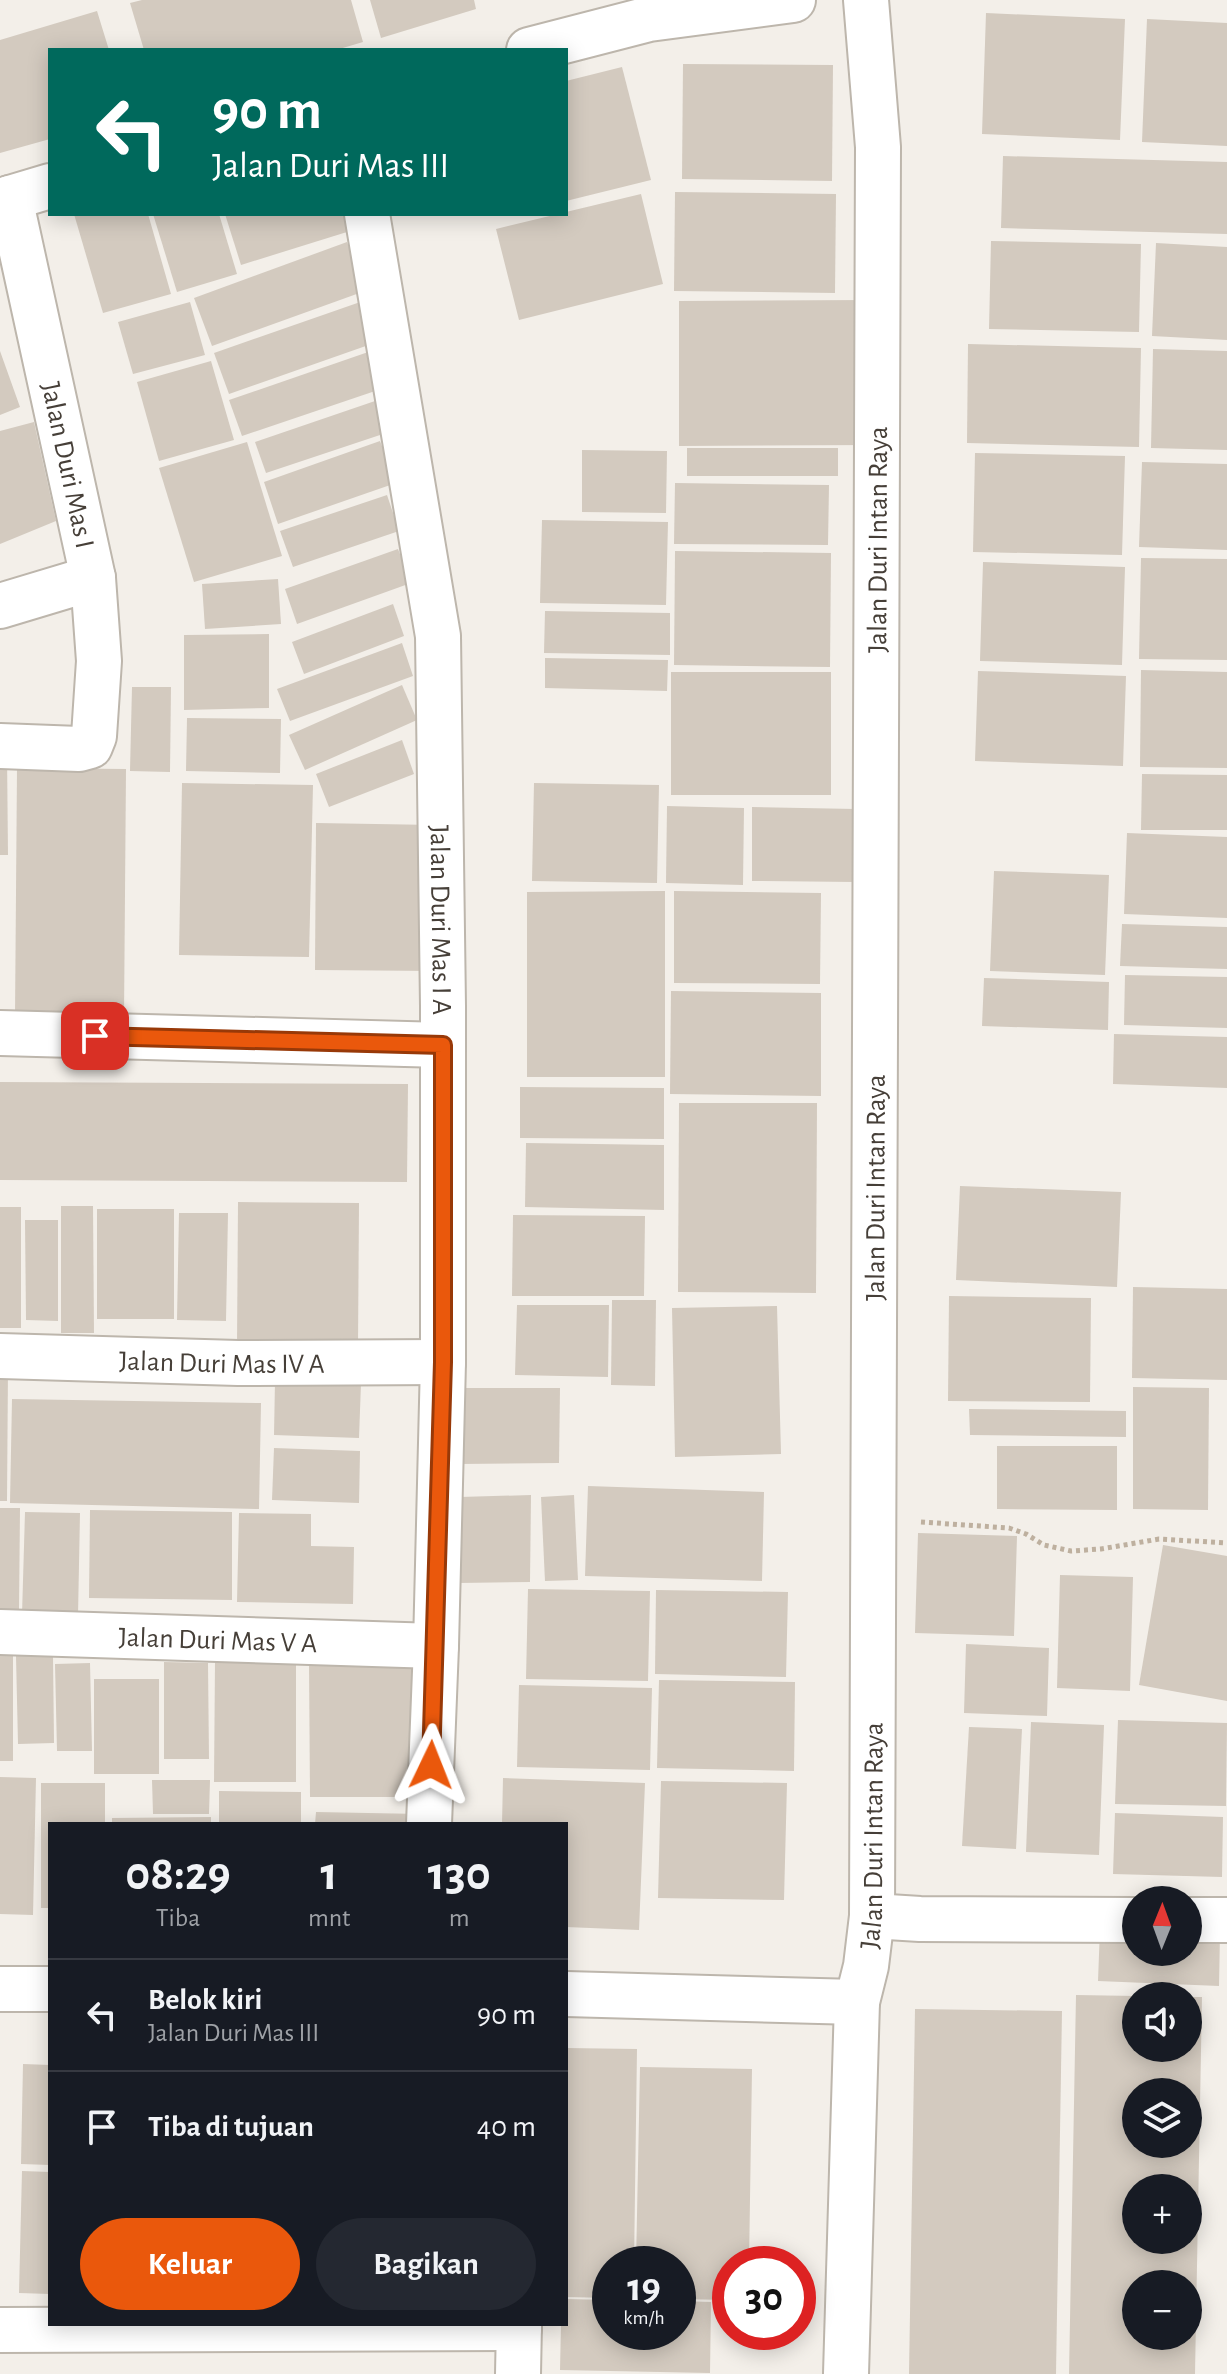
<!DOCTYPE html>
<html lang="id">
<head>
<meta charset="utf-8">
<style>
  :root { --surface:#171b24; --page:#242831; --text:#f1f3f6; --muted:#9ea1a6; --line:#363941; --accent:#ea580c }
  body { margin:0; font-family:"Alegreya Sans",sans-serif; background:var(--page); color:var(--text); height:100vh; display:flex; flex-direction:column; font-size:30px; white-space:nowrap }
  * { box-sizing:border-box; margin:0 }
  p { font-size:26px; color:var(--muted) }
  .icon { flex:none; width:44px; height:44px; fill:none; stroke:currentColor; stroke-width:2; stroke-linecap:round; stroke-linejoin:round }
  .map { position:relative; flex:1; overflow:hidden }
  .drawer { position:absolute; left:48px; top:1822px; width:520px; height:504px; display:flex; flex-direction:column; background:var(--surface); border-radius:0px; box-shadow:0 4px 20px #0003 }
  .drawer>* { flex:none }
  .banner { position:absolute; left:48px; top:48px; width:520px; height:168px; border-radius:0px; box-shadow:0 4px 20px #0003; background:#00695c; color:#fff; overflow:hidden }
  .needle { width:52px; rotate:1deg }
  .buttons { position:absolute; left:1122px; top:1886px; display:grid; gap:16px }
  .buttons a { display:grid; place-items:center; width:80px; height:80px; border-radius:50%; background:var(--surface); box-shadow:0 4px 20px #0003; font-size:40px }
  .speed { position:absolute; left:592px; top:2246px; display:flex; gap:16px; font-size:40px; font-weight:700; text-align:center }
  .speed>* { display:grid; place-content:center; width:104px; height:104px; border-radius:50%; background:var(--surface); box-shadow:0 4px 20px #0003; line-height:1 }
  .speed small { font-size:20px; font-weight:400 }
  .speed .limit { border:12px solid #d22; background:#fff; color:#111 }
  .pin { position:absolute; display:grid; place-items:center; width:68px; height:68px; color:#fff; margin:-34px; border-radius:16px; box-shadow:0 4px 12px #0006 }
  .me { position:absolute; width:88px; margin:-44px; rotate:2deg; stroke-linejoin:round; filter:drop-shadow(0 0 6px #0008) }
  .turn { display:flex; align-items:center; gap:28px; height:168px; padding:0 32px; font-size:36px }
  .turn .icon { width:104px; height:104px; stroke-width:2.5 }
  .turn b { display:block; font-size:56px; line-height:68px }
  .eta { display:flex; justify-content:space-evenly; align-items:center; height:136px; text-align:center }
  .eta b { font-size:48px; font-weight:700; line-height:56px }
  .primary-button { display:flex; gap:16px; margin-top:auto; padding:16px 32px }
  .primary-button a { flex:1; height:92px; border-radius:48px; background:var(--accent); color:#fff; font-size:32px; font-weight:700; line-height:92px; text-align:center }
  .primary-button a+a { background:var(--page); color:var(--text) }
  ul { padding:0; list-style:none }
  li { display:flex; align-items:center; gap:24px; height:112px; padding:0 32px; border-top:2px solid var(--line) }
  li div { flex:1 }
  li b { display:block; font-size:30px }
  li em { font-style:normal }
  .map>svg:first-child { display:block }
</style>
</head>
<body>
<div class="map">
<svg width="1227" height="2374" viewBox="0 0 1227 2374">
  <rect width="100%" height="100%" fill="#f3efe9"/>
  <g fill="#d3cabf" fill-rule="evenodd">
    <polygon points="142,0 351,0 363,42 336,50 144,50 130,3"/>
    <polygon points="370,0 474,0 476,9 381,38"/>
    <polygon points="97,11 109,50 50,50 50,139 0,153 0,40"/>
    <polygon points="986,13 1125,19 1120,140 982,134"/>
    <polygon points="1147,19 1227,23 1227,146 1142,142"/>
    <polygon points="683,64 833,65 832,181 682,179"/>
    <polygon points="622,67 651,180 566,201 566,81"/>
    <polygon points="1003,156 1227,162 1227,234 1001,228"/>
    <polygon points="675,192 836,194 835,293 674,291"/>
    <polygon points="641,194 663,284 519,320 496,229 558,214 566,214 566,212"/>
    <polygon points="74,214 148,214 171,294 103,313"/>
    <polygon points="153,214 219,214 237,274 177,292"/>
    <polygon points="225,214 359,214 363,227 241,265"/>
    <polygon points="991,241 1141,244 1139,332 989,329"/>
    <polygon points="347,242 365,291 212,346 194,298"/>
    <polygon points="1156,243 1227,247 1227,340 1152,336"/>
    <polygon points="366,300 380,341 229,394 214,353"/>
    <polygon points="872,300 873,445 679,446 679,301"/>
    <polygon points="190,302 205,355 133,374 118,322"/>
    <polygon points="968,344 1141,348 1139,447 967,443"/>
    <polygon points="1153,349 1227,351 1227,450 1151,448"/>
    <polygon points="374,350 387,387 242,436 229,400"/>
    <polygon points="0,351 20,407 0,415"/>
    <polygon points="211,361 234,440 159,461 137,382"/>
    <polygon points="375,401 386,433 266,473 255,442"/>
    <polygon points="34,422 56,521 0,544 0,431"/>
    <polygon points="380,441 396,483 278,524 264,482"/>
    <polygon points="247,442 282,556 194,582 159,468"/>
    <rect x="687" y="448" width="151" height="28"/>
    <polygon points="582,450 667,451 666,513 582,512"/>
    <polygon points="975,453 1125,456 1122,555 973,552"/>
    <polygon points="1142,462 1227,464 1227,550 1139,547"/>
    <polygon points="675,483 829,485 828,545 674,544"/>
    <polygon points="387,495 399,531 293,567 280,531"/>
    <polygon points="542,520 668,522 666,605 540,603"/>
    <polygon points="398,549 411,583 297,624 285,589"/>
    <polygon points="675,551 831,553 830,667 674,665"/>
    <polygon points="1141,558 1227,559 1227,660 1139,659"/>
    <polygon points="983,562 1125,567 1122,665 980,661"/>
    <polygon points="278,579 281,624 205,629 202,584"/>
    <polygon points="393,604 404,636 304,674 292,642"/>
    <polygon points="545,611 670,613 670,655 544,653"/>
    <polygon points="269,634 269,708 184,710 184,635"/>
    <polygon points="402,643 413,676 290,721 277,689"/>
    <polygon points="545,658 668,660 667,691 545,688"/>
    <polygon points="1141,670 1227,672 1227,768 1140,767"/>
    <polygon points="978,671 1126,676 1123,766 975,761"/>
    <rect x="671" y="672" width="160" height="123"/>
    <polygon points="402,685 417,720 305,770 289,735"/>
    <polygon points="132,687 171,687 170,772 130,771"/>
    <polygon points="187,718 281,719 280,773 186,771"/>
    <polygon points="402,740 414,774 329,807 316,774"/>
    <polygon points="0,753 7,753 8,855 0,855"/>
    <polygon points="17,768 126,769 124,1017 15,1016"/>
    <polygon points="1142,774 1227,775 1227,830 1141,830"/>
    <polygon points="182,783 313,785 309,957 179,955"/>
    <polygon points="534,783 659,785 657,883 532,881"/>
    <polygon points="667,806 744,808 743,885 666,883"/>
    <polygon points="752,807 856,809 855,882 752,881"/>
    <polygon points="316,823 435,825 434,971 315,970"/>
    <polygon points="1127,833 1227,837 1227,918 1124,914"/>
    <polygon points="994,871 1109,875 1105,975 990,971"/>
    <polygon points="665,891 665,1077 527,1077 527,892"/>
    <polygon points="674,891 821,893 820,984 674,983"/>
    <polygon points="1122,924 1227,927 1227,969 1120,966"/>
    <polygon points="1125,975 1227,977 1227,1028 1124,1025"/>
    <polygon points="984,978 1109,982 1108,1030 982,1026"/>
    <polygon points="671,991 821,993 821,1096 670,1094"/>
    <polygon points="1114,1034 1227,1037 1227,1088 1113,1084"/>
    <polygon points="0,1082 408,1084 407,1182 0,1180"/>
    <polygon points="520,1087 664,1088 664,1139 520,1138"/>
    <polygon points="679,1103 817,1103 816,1293 678,1292"/>
    <polygon points="526,1143 664,1145 664,1210 525,1207"/>
    <polygon points="960,1186 1121,1192 1117,1287 956,1280"/>
    <polygon points="238,1202 359,1203 358,1346 237,1346"/>
    <polygon points="61,1206 93,1206 94,1333 61,1333"/>
    <rect x="0" y="1207" width="21" height="121"/>
    <rect x="97" y="1209" width="77" height="110"/>
    <polygon points="179,1213 228,1213 226,1321 177,1320"/>
    <polygon points="513,1215 645,1216 644,1296 512,1296"/>
    <polygon points="25,1220 58,1220 58,1321 26,1320"/>
    <polygon points="1133,1287 1227,1289 1227,1380 1132,1378"/>
    <polygon points="949,1296 1091,1298 1090,1402 948,1401"/>
    <polygon points="612,1300 656,1300 655,1386 611,1385"/>
    <polygon points="517,1305 609,1305 608,1377 515,1375"/>
    <polygon points="777,1306 781,1454 675,1457 672,1308"/>
    <polygon points="0,1367 8,1367 7,1501 0,1501"/>
    <polygon points="275,1381 361,1383 359,1438 274,1435"/>
    <polygon points="1133,1387 1209,1388 1208,1510 1133,1509"/>
    <polygon points="459,1388 560,1388 559,1463 459,1464"/>
    <polygon points="12,1399 261,1403 259,1509 10,1503"/>
    <polygon points="969,1409 1126,1411 1126,1437 970,1435"/>
    <polygon points="997,1446 1117,1446 1117,1510 997,1509"/>
    <polygon points="274,1448 360,1451 359,1503 272,1500"/>
    <polygon points="588,1486 764,1492 762,1581 585,1576"/>
    <polygon points="531,1495 530,1582 459,1583 460,1497"/>
    <polygon points="574,1495 578,1580 545,1581 541,1497"/>
    <polygon points="0,1508 20,1508 19,1609 0,1609"/>
    <polygon points="90,1510 232,1512 232,1600 89,1598"/>
    <polygon points="25,1512 80,1513 78,1616 22,1615"/>
    <polygon points="239,1513 311,1514 311,1546 354,1547 353,1604 237,1602"/>
    <polygon points="918,1533 1017,1536 1014,1636 915,1633"/>
    <polygon points="1163,1545 1227,1556 1227,1701 1139,1685"/>
    <polygon points="1060,1575 1133,1577 1130,1691 1057,1688"/>
    <polygon points="528,1589 650,1591 648,1681 526,1679"/>
    <polygon points="656,1590 788,1592 786,1677 655,1674"/>
    <polygon points="966,1644 1049,1648 1047,1716 964,1713"/>
    <rect x="0" y="1648" width="13" height="113"/>
    <polygon points="16,1656 53,1656 54,1743 18,1744"/>
    <polygon points="215,1661 296,1661 296,1782 214,1782"/>
    <polygon points="424,1661 424,1797 310,1797 309,1662"/>
    <polygon points="164,1662 208,1663 209,1759 164,1759"/>
    <polygon points="90,1663 92,1751 57,1751 55,1664"/>
    <rect x="94" y="1679" width="65" height="95"/>
    <polygon points="659,1680 795,1682 794,1771 657,1768"/>
    <polygon points="519,1685 652,1688 650,1770 517,1767"/>
    <polygon points="1118,1720 1227,1723 1226,1806 1115,1804"/>
    <polygon points="1031,1722 1104,1725 1099,1855 1026,1852"/>
    <polygon points="969,1727 1022,1729 1016,1849 962,1846"/>
    <polygon points="0,1777 36,1778 33,1915 0,1914"/>
    <polygon points="503,1778 645,1783 639,1930 566,1927 566,1824 502,1824"/>
    <polygon points="152,1780 210,1780 209,1814 153,1814"/>
    <polygon points="661,1781 787,1783 784,1900 658,1898"/>
    <polygon points="41,1783 105,1783 105,1824 50,1824 50,1908 41,1908"/>
    <polygon points="219,1791 301,1792 301,1824 219,1824"/>
    <polygon points="316,1812 420,1814 420,1824 315,1824"/>
    <polygon points="1115,1813 1223,1817 1222,1877 1113,1874"/>
    <polygon points="211,1817 211,1824 112,1824 112,1818"/>
    <polygon points="1100,1928 1136,1929 1136,1952 1188,1952 1188,1932 1220,1933 1219,1986 1098,1981"/>
    <path d="M1076,1995L1136,1996V2048H1188V1997H1202L1195,2374H1069ZM1136,2092H1188V2144H1136ZM1136,2188H1188V2240H1136ZM1136,2284H1188V2336H1136Z"/>
    <polygon points="915,2009 1062,2011 1056,2374 909,2374"/>
    <polygon points="566,2048 637,2049 634,2264 610,2264 610,2298 566,2297"/>
    <polygon points="23,2064 50,2065 50,2165 21,2164"/>
    <polygon points="640,2067 752,2069 749,2264 730,2264 730,2300 678,2299 678,2264 636,2264"/>
    <polygon points="22,2171 50,2172 50,2294 19,2293"/>
    <polygon points="566,2299 610,2300 610,2332 678,2332 678,2301 711,2302 710,2373 560,2370 561,2324 566,2324"/>
  </g>
  <g fill="none" stroke-linecap="round" stroke-linejoin="round">
    <g stroke="#bdb6ac" stroke-width="48">
      <g id="minor">
        <polyline points="529,50 649,19 793,0"/>
        <polyline points="0,201 50,186"/>
        <path id="s1" d="M367,214L438,636L443,1006V1362L436,1646L429,1824"/>
        <polyline points="0,606 93,578"/>
        <polyline points="0,746 79,749 90,746 94,736 99,661 93,578 10,198"/>
        <polyline points="0,1033 443,1045"/>
        <path id="s2" d="M0,1356L238,1363L443,1362"/>
        <path id="s3" d="M0,1632L436,1646"/>
        <polyline points="872,1916 920,1919 1136,1920"/>
        <polyline points="1188,1920 1227,1920"/>
        <polyline points="0,1989 50,1989"/>
        <polyline points="566,1994 857,2002"/>
        <polyline points="0,2330 519,2328"/>
        <polyline points="518,2374 519,2324"/>
        <path id="s4" d="M846,2374L857,2002L866,1966L872,1916L878,147L866,0"/>
      </g>
    </g>
    <polyline stroke="#beb09f" stroke-width="5" stroke-dasharray="4 4" stroke-linecap="butt" points="921,1522 1009,1528 1026,1534 1044,1545 1071,1551 1101,1549 1159,1539 1227,1543"/>
    <use href="#minor" stroke="#fff" stroke-width="44"/>
  </g>
  <g fill="none" stroke-linecap="round" stroke-linejoin="round">
    <g stroke="#983908" stroke-width="20">
      <polyline id="route" points="95,1036 443,1045 443,1362 431,1765"/>
    </g>
    <use href="#route" stroke="#ea580c" stroke-width="14"/>
  </g>
  <g text-anchor="middle" stroke-width="8" stroke-linejoin="round" paint-order="stroke">
    <g font-size="28" fill="#463f38" stroke="#fff">
      <text transform="translate(69 465) rotate(78)" y="10">Jalan Duri Mas I</text>
      <text dy="10" stroke="none"><textPath href="#s4" startOffset="1836">Jalan Duri Intan Raya</textPath></text>
      <text dy="10" stroke="none"><textPath href="#s1" startOffset="712">Jalan Duri Mas I A</textPath></text>
      <text dy="10" stroke="none"><textPath href="#s4" startOffset="1188">Jalan Duri Intan Raya</textPath></text>
      <text dy="10" stroke="none"><textPath href="#s2" startOffset="222">Jalan Duri Mas IV A</textPath></text>
      <text dy="10" stroke="none"><textPath href="#s3" startOffset="218">Jalan Duri Mas V A</textPath></text>
      <text dy="10" stroke="none"><textPath href="#s4" startOffset="540">Jalan Duri Intan Raya</textPath></text>
    </g>
  </g>
</svg>
<div class="buttons">
<a><svg class="needle" viewBox="-14 -14 28 28"><path d="M0-13l5 13h-10z" fill="#e53935"/><path d="M0 13l5-13h-10z" fill="#9ea1a6"/></svg></a>
<a><svg class="icon" aria-label="sound" viewBox="0 0 24 24"><path d="M4 9h4l5-4v14l-5-4H4zM17 9q2 3 0 6"/></svg></a>
<a><svg class="icon" aria-label="layers" viewBox="0 0 24 24"><path d="M12 4l9 5-9 5-9-5zM3 14l9 5 9-5"/></svg></a>
<a>+</a>
<a>−</a>
</div>
<div class="speed"><div>19<small>km/h</small></div><div class="limit">30</div></div>
<div class="pin" style="left:95px;top:1036px;background:#d93025"><svg class="icon" aria-label="arrive" viewBox="0 0 24 24"><path d="M6 21V4h12l-3 4 3 4H6"/></svg></div>
<svg class="me" style="left:431px;top:1765px" viewBox="-20 -20 40 40"><path d="M0-17L14 15 0 8-14 15z" fill="#ea580c" stroke="#fff" stroke-width="4"/></svg>
<div class="banner">
<div class="turn"><svg class="icon" aria-label="left" viewBox="0 0 24 24"><path d="M17 20v-9H6M10 6l-5 5 5 5"/></svg><div><b>90 m</b>Jalan Duri Mas III</div></div>
</div>
<section class="drawer">
<div class="eta">
<div><b>08:29</b><p>Tiba</p></div>
<div><b>1</b><p>mnt</p></div>
<div><b>130</b><p>m</p></div>
</div>
<ul>
<li><svg class="icon" aria-label="left" viewBox="0 0 24 24"><path d="M17 20v-9H6M10 6l-5 5 5 5"/></svg><div><b>Belok kiri</b><p>Jalan Duri Mas III</p></div><em>90 m</em></li>
<li><svg class="icon" aria-label="arrive" viewBox="0 0 24 24"><path d="M6 21V4h12l-3 4 3 4H6"/></svg><div><b>Tiba di tujuan</b></div><em>40 m</em></li>
</ul>
<div class="primary-button"><a>Keluar</a><a>Bagikan</a></div>
</section>
</div>
</body>
</html>
